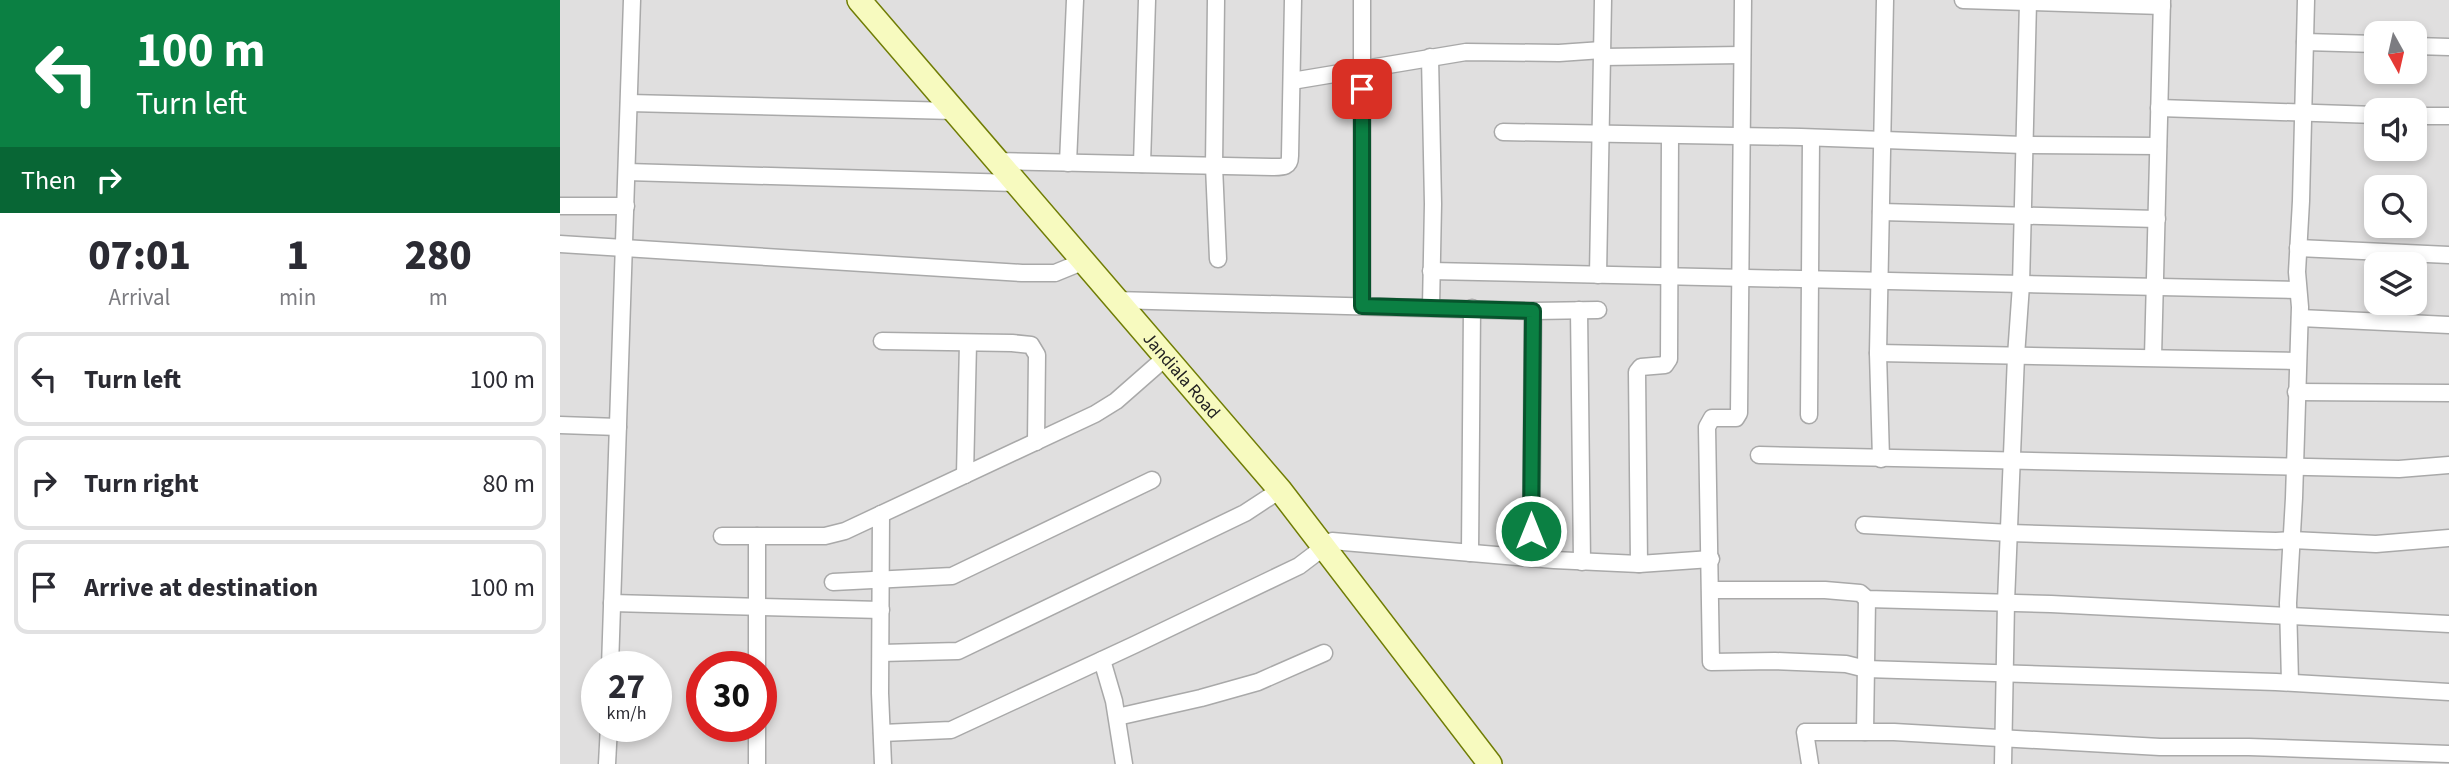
<!DOCTYPE html>
<html lang="en">
<head>
<meta charset="utf-8">
<style>
  :root { --surface:#fff; --page:#f7f7f7; --text:#2b2b33; --muted:#7c7c81; --line:#e1e1e2 }
  body { margin:0; font-family:"Source Sans 3",sans-serif; background:var(--page); color:var(--text); height:100vh; display:flex; flex-direction:column; font-size:26px; white-space:nowrap }
  * { box-sizing:border-box; margin:0 }
  p { font-size:23px; color:var(--muted) }
  .icon { flex:none; width:38px; height:38px; fill:none; stroke:currentColor; stroke-width:2; stroke-linecap:round; stroke-linejoin:round }
  .map { position:relative; flex:1; overflow:hidden }
  .panel { display:flex; flex-direction:column; background:var(--surface); width:560px }
  .panel>* { flex:none }
  .top-card { background:#0b8043; color:#fff; overflow:hidden }
  .needle { width:46px; rotate:172deg }
  .controls { position:absolute; left:1804px; top:21px; display:grid; gap:14px }
  .controls a { display:grid; place-items:center; width:63px; height:63px; border-radius:14px; background:var(--surface); box-shadow:0 4px 10px #0003; font-size:35px }
  .speed { position:absolute; left:21px; top:651px; display:flex; gap:14px; font-size:35px; font-weight:700; text-align:center }
  .speed>* { display:grid; place-content:center; width:91px; height:91px; border-radius:50%; background:var(--surface); box-shadow:0 4px 10px #0003; line-height:1 }
  .speed small { font-size:18px; font-weight:400 }
  .speed .limit { border:10px solid #d22; background:#fff; color:#111 }
  .pin { position:absolute; display:grid; place-items:center; width:60px; height:60px; color:#fff; margin:-30px; border-radius:14px; box-shadow:0 4px 10px #0006 }
  .me { position:absolute; width:77px; margin:-38px; rotate:0deg; stroke-linejoin:round; filter:drop-shadow(0 0 5px #0008) }
  .turn { display:flex; align-items:center; gap:24px; height:147px; padding:0 21px; font-size:32px }
  .turn .icon { width:91px; height:91px; stroke-width:2.5 }
  .turn b { display:block; font-size:49px; line-height:60px }
  .then { display:flex; align-items:center; height:66px; padding:0 21px; background:#0003; gap:14px; font-size:26px }
  .eta { display:flex; justify-content:space-evenly; align-items:center; height:119px; text-align:center }
  .eta b { font-size:42px; font-weight:800; line-height:49px }
  ul { padding:0; list-style:none }
  li { display:flex; align-items:center; gap:21px; height:94px; margin:0 14px 10px; padding:0 7px; border:4px solid var(--line); border-radius:14px }
  li div { flex:1 }
  li b { display:block; font-size:26px }
  li em { font-style:normal }
  main { display:flex; flex:1; min-height:0 }
  .map>svg:first-child { display:block }
</style>
</head>
<body>
<main>
<section class="panel">
<div class="top-card">
<div class="turn"><svg class="icon" aria-label="left" viewBox="0 0 24 24"><path d="M17 20v-9H6M10 6l-5 5 5 5"/></svg><div><b>100 m</b>Turn left</div></div>
<div class="then">Then<svg class="icon" aria-label="right" viewBox="0 0 24 24"><path d="M7 20v-9h11M14 6l5 5-5 5"/></svg></div>
</div>
<div class="eta">
<div><b>07:01</b><p>Arrival</p></div>
<div><b>1</b><p>min</p></div>
<div><b>280</b><p>m</p></div>
</div>
<ul>
<li><svg class="icon" aria-label="left" viewBox="0 0 24 24"><path d="M17 20v-9H6M10 6l-5 5 5 5"/></svg><div><b>Turn left</b></div><em>100 m</em></li>
<li><svg class="icon" aria-label="right" viewBox="0 0 24 24"><path d="M7 20v-9h11M14 6l5 5-5 5"/></svg><div><b>Turn right</b></div><em>80 m</em></li>
<li><svg class="icon" aria-label="arrive" viewBox="0 0 24 24"><path d="M6 21V4h12l-3 4 3 4H6"/></svg><div><b>Arrive at destination</b></div><em>100 m</em></li>
</ul>
</section>
<div class="map">
<svg width="1889" height="764" viewBox="0 0 1889 764">
  <rect width="100%" height="100%" fill="#f2efe9"/>
  <path fill="#e0dfdf" fill-rule="evenodd" d="M0,0H1889V764H0ZM1816,33H1855V72H1816ZM1816,110H1855V149H1816ZM1816,187H1855V226H1816ZM1816,264H1855V303H1816ZM37,667H96V726H37ZM142,667H201V726H142Z"/>
  <g fill="none" stroke-linecap="round" stroke-linejoin="round">
    <g stroke="#a9a9a9" stroke-width="19">
      <g id="street">
        <polyline points="656,0 654,166 658,259"/>
        <polyline points="802,0 802,305"/>
        <polyline points="1183,0 1179,413 1176,418 1152,418 1147,427 1151,662 1215,661 1286,664 1306,669 1716,682 1889,692"/>
        <polyline points="1403,0 1602,6"/>
        <polyline points="1745,42 1816,44"/>
        <polyline points="1855,46 1889,47"/>
        <polyline points="870,57 873,204 871,307"/>
        <polyline points="1042,57 1182,55"/>
        <polyline points="732,81 906,52 999,53 1042,50"/>
        <polyline points="69,103 394,111"/>
        <polyline points="1599,108 1816,115"/>
        <polyline points="1855,116 1889,116"/>
        <polyline points="943,132 1241,137 1463,145 1598,146"/>
        <path d="M435,161L714,167C723,167 730,167 730,156L733,0"/>
        <polyline points="508,163 515,0"/>
        <polyline points="582,164 587,0"/>
        <polyline points="67,172 455,183"/>
        <polyline points="0,206 66,206"/>
        <polyline points="1321,212 1597,219"/>
        <polyline points="0,244 462,273 495,273 522,262"/>
        <polyline points="1738,248 1889,255"/>
        <polyline points="871,271 1738,290"/>
        <polyline points="1038,275 1043,0"/>
        <polyline points="555,300 973,311 1038,310"/>
        <polyline points="1019,310 1022,562"/>
        <polyline points="1740,318 1889,325"/>
        <polyline points="322,341 452,343 471,345 477,355 476,442"/>
        <polyline points="1318,353 1737,361"/>
        <polyline points="1593,357 1602,0"/>
        <polyline points="1736,392 1889,393"/>
        <polyline points="1249,415 1251,138"/>
        <polyline points="0,425 58,427"/>
        <polyline points="1199,455 1839,469 1889,465"/>
        <polyline points="1321,459 1318,353 1325,0"/>
        <polyline points="405,475 408,343"/>
        <polyline points="321,514 320,693 323,764"/>
        <polyline points="1304,525 1450,533 1716,541 1732,540 1816,544 1889,538"/>
        <polyline points="162,536 265,536 285,531 535,414 556,401 605,358"/>
        <polyline points="197,536 197,667"/>
        <polyline points="910,553 912,308"/>
        <polyline points="971,558 973,311"/>
        <polyline points="1079,564 1077,372 1081,367 1105,365 1109,359 1110,136"/>
        <polyline points="273,582 392,576 592,480"/>
        <polyline points="1151,590 1265,590 1300,593 1307,599 1491,604 1889,624"/>
        <polyline points="52,603 321,610"/>
        <polyline points="321,653 398,651 685,513 720,490"/>
        <polyline points="542,660 554,701 564,764"/>
        <polyline points="50,667 72,0"/>
        <polyline points="1730,682 1728,603 1734,498 1740,307 1737,272 1741,201 1746,0"/>
        <polyline points="557,717 641,698 698,682 764,653"/>
        <polyline points="197,726 197,764"/>
        <polyline points="1305,732 1307,599"/>
        <polyline points="322,733 391,730 574,645 739,566 772,541 994,560 1079,564 1151,559"/>
        <polyline points="47,764 49,726"/>
        <polyline points="1250,764 1245,732 1334,732 1600,747 1689,747 1889,754"/>
        <polyline points="1443,764 1446,602 1456,356 1461,285 1468,2"/>
      </g>
    </g>
    <g stroke="#707d05" stroke-width="26">
      <g id="secondary">
        <path id="s1" d="M299,0L720,490L930,764"/>
      </g>
    </g>
    <use href="#street" stroke="#fff" stroke-width="16"/>
    <use href="#secondary" stroke="#f7fabf" stroke-width="23"/>
  </g>
  <g fill="none" stroke-linecap="round" stroke-linejoin="round">
    <g stroke="#07532c" stroke-width="18">
      <polyline id="route" points="802,89 802,306 973,311 971,531"/>
    </g>
    <use href="#route" stroke="#0b8043" stroke-width="12"/>
  </g>
  <g text-anchor="middle" stroke-width="7" stroke-linejoin="round" paint-order="stroke">
    <g font-size="18" fill="#222" stroke="#fff">
      <text dy="6" stroke="none"><textPath href="#s1" startOffset="495">Jandiala Road</textPath></text>
    </g>
  </g>
</svg>
<div class="controls">
<a><svg class="needle" viewBox="-14 -14 28 28"><path d="M0-13l5 13h-10z" fill="#e53935"/><path d="M0 13l5-13h-10z" fill="#7c7c81"/></svg></a>
<a><svg class="icon" aria-label="sound" viewBox="0 0 24 24"><path d="M4 9h4l5-4v14l-5-4H4zM17 9q2 3 0 6"/></svg></a>
<a><svg class="icon" aria-label="search" viewBox="0 0 24 24"><circle cx="10" cy="10" r="6"/><path d="M15 15l6 6"/></svg></a>
<a><svg class="icon" aria-label="layers" viewBox="0 0 24 24"><path d="M12 4l9 5-9 5-9-5zM3 14l9 5 9-5"/></svg></a>
</div>
<div class="speed"><div>27<small>km/h</small></div><div class="limit">30</div></div>
<div class="pin" style="left:802px;top:89px;background:#d93025"><svg class="icon" aria-label="arrive" viewBox="0 0 24 24"><path d="M6 21V4h12l-3 4 3 4H6"/></svg></div>
<svg class="me" style="left:971px;top:531px" viewBox="-20 -20 40 40"><circle r="17" fill="#0b8043" stroke="#fff" stroke-width="3"/><path d="M0-11L8 9 0 5-8 9z" fill="#fff"/></svg>
</div>
</main>
</body>
</html>
